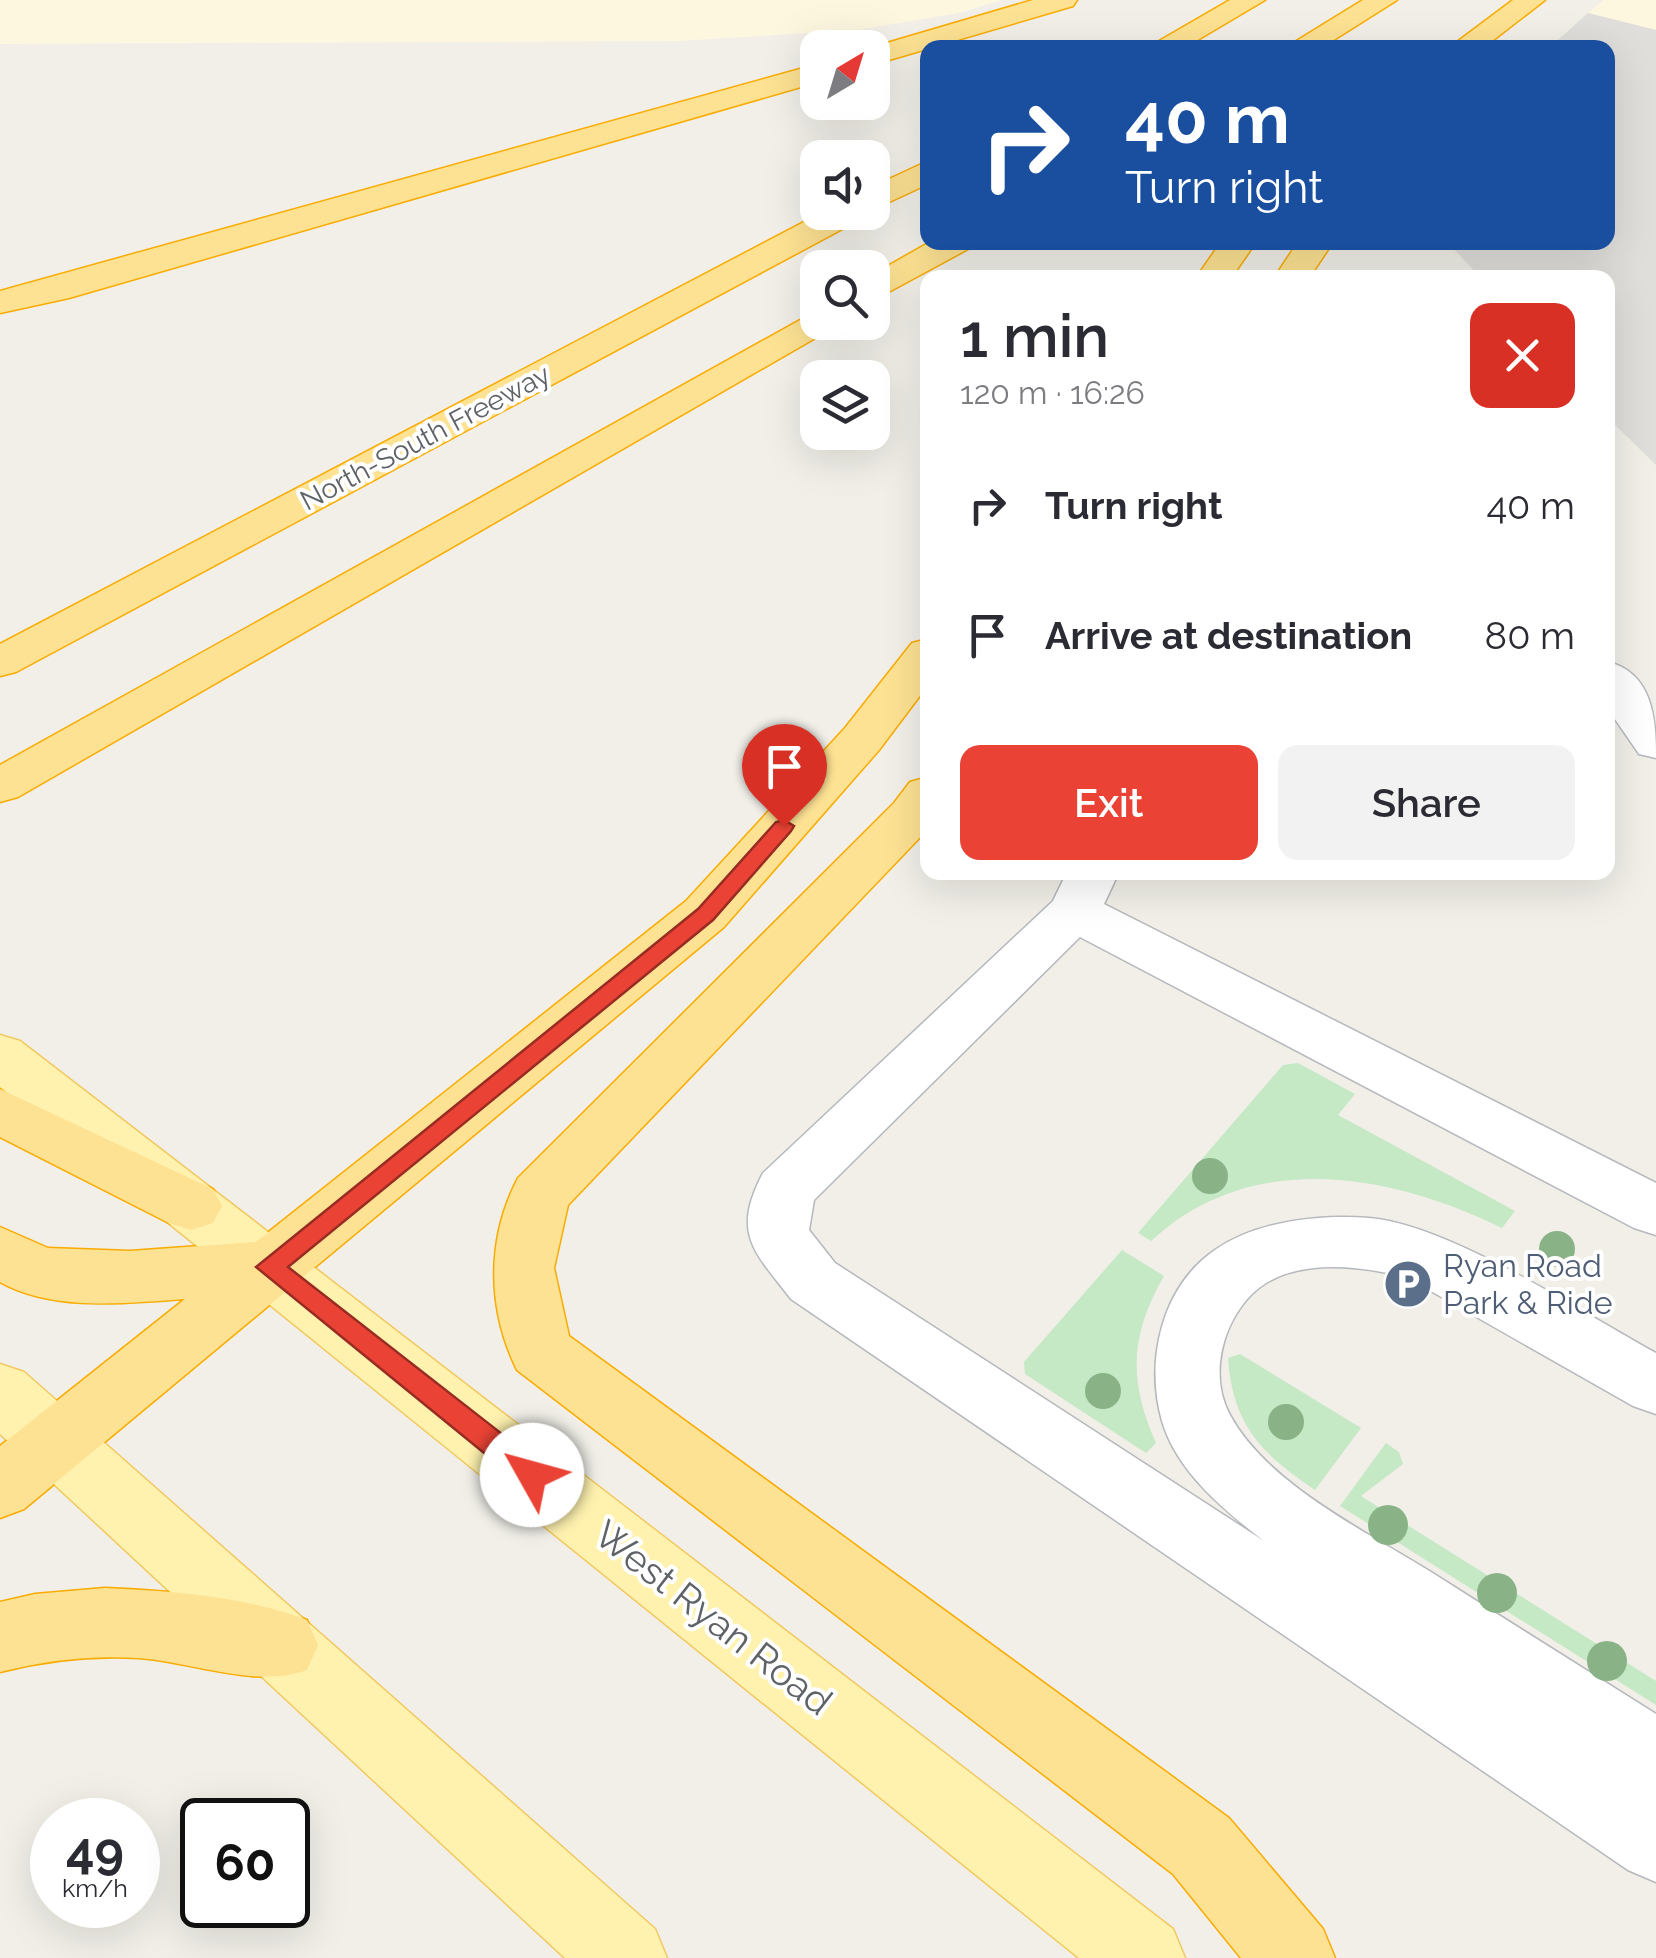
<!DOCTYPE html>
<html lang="en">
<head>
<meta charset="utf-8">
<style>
  :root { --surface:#fff; --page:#f2f2f3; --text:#2b2b33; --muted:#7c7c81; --accent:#ea4335 }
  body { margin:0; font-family:Raleway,sans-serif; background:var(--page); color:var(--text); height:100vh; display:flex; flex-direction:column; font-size:38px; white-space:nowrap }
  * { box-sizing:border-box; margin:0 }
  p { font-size:32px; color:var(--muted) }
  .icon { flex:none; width:55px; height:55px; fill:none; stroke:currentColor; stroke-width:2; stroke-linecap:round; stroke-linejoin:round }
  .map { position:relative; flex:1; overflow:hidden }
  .sheet { position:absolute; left:920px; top:270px; width:695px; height:610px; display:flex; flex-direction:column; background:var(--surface); border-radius:20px; box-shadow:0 10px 40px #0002 }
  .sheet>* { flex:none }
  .guide { position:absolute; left:920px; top:40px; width:695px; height:210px; border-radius:20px; box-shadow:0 10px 40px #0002; background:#1a4fa0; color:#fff; overflow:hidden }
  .needle { width:65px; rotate:38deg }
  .controls { position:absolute; left:800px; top:30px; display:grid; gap:20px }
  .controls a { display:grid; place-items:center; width:90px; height:90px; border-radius:20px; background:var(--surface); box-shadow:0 10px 40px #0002; font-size:50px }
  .speed { position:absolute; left:30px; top:1798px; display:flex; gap:20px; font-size:50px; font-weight:700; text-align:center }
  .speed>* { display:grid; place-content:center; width:130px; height:130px; border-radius:50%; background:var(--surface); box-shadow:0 10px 40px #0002; line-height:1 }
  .speed small { font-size:25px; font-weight:400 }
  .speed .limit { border:5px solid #111; border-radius:15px; background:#fff; color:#111 }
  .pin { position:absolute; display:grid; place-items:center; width:85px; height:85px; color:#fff; margin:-102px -42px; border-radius:50% 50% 50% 0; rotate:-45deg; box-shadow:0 0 10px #0007 }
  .pin .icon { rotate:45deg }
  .me { position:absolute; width:110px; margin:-55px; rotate:308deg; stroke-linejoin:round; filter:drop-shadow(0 0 8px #0008) }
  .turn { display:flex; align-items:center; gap:35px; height:210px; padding:0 40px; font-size:45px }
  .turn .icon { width:130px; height:130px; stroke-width:2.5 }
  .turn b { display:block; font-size:70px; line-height:85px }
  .round { display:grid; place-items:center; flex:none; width:105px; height:105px; border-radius:20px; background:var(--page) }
  .head { display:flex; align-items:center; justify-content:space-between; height:170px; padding:0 40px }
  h1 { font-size:60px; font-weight:600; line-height:75px }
  .primary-button { display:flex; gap:20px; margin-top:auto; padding:20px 40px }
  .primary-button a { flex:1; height:115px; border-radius:20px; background:var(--accent); color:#fff; font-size:40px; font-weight:600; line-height:115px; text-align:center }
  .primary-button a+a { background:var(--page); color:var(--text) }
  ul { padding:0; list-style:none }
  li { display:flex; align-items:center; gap:30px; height:130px; padding:0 40px }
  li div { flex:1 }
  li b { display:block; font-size:38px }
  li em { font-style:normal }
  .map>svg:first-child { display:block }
</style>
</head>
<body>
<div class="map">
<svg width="1656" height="1958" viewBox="0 0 1656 1958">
  <rect width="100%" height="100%" fill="#f1efe8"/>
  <g fill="#fef7e0">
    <polygon points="0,0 1002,0 959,13 857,30 678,41 0,44"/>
    <polygon points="1603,0 1656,0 1656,30 1588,13"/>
  </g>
  <polygon fill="#e0deda" points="1588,13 1656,30 1656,465 1608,418 1608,278 1480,277 1448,243 1608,242 1608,48 1550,47"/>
  <g fill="#c5e8c5">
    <path d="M1298,1063L1355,1094L1338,1115L1515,1211L1502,1228C1390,1173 1251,1148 1151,1241L1138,1233L1283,1065Z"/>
    <path d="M1122,1250L1164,1276C1130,1335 1128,1380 1156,1443L1146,1453L1025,1374L1024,1362Z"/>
    <path d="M1240,1354L1361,1428L1315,1490C1261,1453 1233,1426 1228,1358Z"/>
    <polygon points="1386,1443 1399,1452 1403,1464 1361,1496 1656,1681 1656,1705 1340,1506"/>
  </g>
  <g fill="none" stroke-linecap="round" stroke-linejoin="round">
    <g stroke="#b5b8bc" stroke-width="3">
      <g id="minor">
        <path d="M1608,662C1653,673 1656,720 1656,758L1639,754L1608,709Z"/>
        <path d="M1067,872H1119L1104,904L1656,1183V1235L1634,1228L1080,937L814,1200L809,1230L835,1263L1264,1541C1224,1510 1177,1472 1162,1421C1145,1362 1161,1287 1215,1250C1256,1221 1320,1214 1369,1218C1448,1224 1583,1313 1656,1353V1414L1633,1406L1408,1278C1360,1265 1288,1256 1250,1296C1222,1326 1209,1376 1230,1415C1267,1484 1367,1532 1431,1572C1506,1620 1581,1667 1656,1714V1882L1628,1870L791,1299C754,1251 731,1234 763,1173L1053,901Z"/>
      </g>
    </g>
    <g stroke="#f2c960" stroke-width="3">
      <g id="major">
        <polygon points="0,1035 20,1041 1173,1929 1185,1958 1079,1958 0,1087"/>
        <polygon points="0,1364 24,1372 655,1929 667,1958 565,1958 0,1434"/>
      </g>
    </g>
    <g stroke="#f9ab00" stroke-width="3">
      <g id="highway">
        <polygon points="1033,0 1077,0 1073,6 872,65 870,48"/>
        <polygon points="1230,0 1265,0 1184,48 1147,48"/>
        <polygon points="1363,0 1397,0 1321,48 1285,48"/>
        <polygon points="1513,0 1545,0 1483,48 1449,48"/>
        <polygon points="818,64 818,82 69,298 0,313 0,291"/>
        <polygon points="928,161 928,184 872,210 872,187"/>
        <polygon points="823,212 865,212 861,219 16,672 0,676 0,644"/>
        <polygon points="930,242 973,242 968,249 872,301 872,275"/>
        <polygon points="1221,242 1256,242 1231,278 1196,278"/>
        <polygon points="1298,242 1333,242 1309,278 1274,278"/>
        <polygon points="818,310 818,322 835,322 831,329 18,797 0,802 0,765"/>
        <path d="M928,639V685L879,750L724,927L24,1509L0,1518V1446L185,1299C126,1303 54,1312 0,1282V1227L48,1248L130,1251L256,1242L686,901L845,728L912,643Z"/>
        <path d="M928,777V829L568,1205L554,1268L569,1336L1229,1818L1323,1929L1335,1958H1241L1173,1874L517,1370C487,1309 486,1239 518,1178L894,803L910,782Z"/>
        <polygon points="0,1089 213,1189 222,1206 213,1223 191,1230 169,1223 0,1137"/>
        <path d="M105,1588C172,1591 245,1596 307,1620L318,1645L307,1670C257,1689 193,1662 139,1658C91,1655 46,1660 0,1672V1602L35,1594Z"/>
      </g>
    </g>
    <use href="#minor" fill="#fff" fill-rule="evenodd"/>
    <use href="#major" fill="#fff2af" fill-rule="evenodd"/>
    <use href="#highway" fill="#fde293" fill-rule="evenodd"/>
  </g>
  <g fill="#89b387">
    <circle cx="1210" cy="1176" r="18"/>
    <circle cx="1557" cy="1249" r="18"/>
    <circle cx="1103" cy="1391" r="18"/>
    <circle cx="1286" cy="1422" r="18"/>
    <circle cx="1388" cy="1525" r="20"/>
    <circle cx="1497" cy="1593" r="20"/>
    <circle cx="1607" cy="1661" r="20"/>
  </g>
  <polygon fill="#ea4335" stroke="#982c22" stroke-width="2.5" points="784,820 794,826 791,831 713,920 288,1267 543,1466 547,1475 543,1484 532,1488 522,1484 256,1267 698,909 776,822"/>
  <defs>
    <g id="parking-disc" transform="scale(2.5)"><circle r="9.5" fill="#5c6f8a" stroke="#fff"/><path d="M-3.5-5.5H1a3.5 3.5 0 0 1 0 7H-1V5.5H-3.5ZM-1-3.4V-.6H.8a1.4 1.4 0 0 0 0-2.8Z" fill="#fff"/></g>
  </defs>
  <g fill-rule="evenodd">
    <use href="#parking-disc" x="1408" y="1284"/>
  </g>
  <g text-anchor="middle" stroke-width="8" stroke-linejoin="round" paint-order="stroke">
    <g font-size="28" fill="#5f6368" stroke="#fff">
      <text transform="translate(425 437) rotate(-28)" y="10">North-South Freeway</text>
    </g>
    <g font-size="32" fill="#4e5e75" stroke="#fff" text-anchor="start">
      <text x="1443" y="1277">Ryan Road<tspan x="1443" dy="37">Park &amp; Ride</tspan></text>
    </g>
    <g font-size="38" fill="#5f6368" stroke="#fff">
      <text transform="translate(713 1618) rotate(38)" y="13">West Ryan Road</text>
    </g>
  </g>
</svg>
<div class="controls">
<a><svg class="needle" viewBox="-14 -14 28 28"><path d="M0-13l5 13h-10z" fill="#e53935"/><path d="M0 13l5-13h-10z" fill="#7c7c81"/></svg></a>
<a><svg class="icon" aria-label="sound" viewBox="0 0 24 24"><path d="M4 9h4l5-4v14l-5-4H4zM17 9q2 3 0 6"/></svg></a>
<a><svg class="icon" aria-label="search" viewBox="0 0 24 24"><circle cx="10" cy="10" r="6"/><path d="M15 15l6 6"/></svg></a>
<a><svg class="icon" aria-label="layers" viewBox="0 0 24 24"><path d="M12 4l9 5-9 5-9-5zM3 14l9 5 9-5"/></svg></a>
</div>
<div class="speed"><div>49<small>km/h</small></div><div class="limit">60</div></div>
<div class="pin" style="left:784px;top:826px;background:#d93025"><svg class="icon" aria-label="arrive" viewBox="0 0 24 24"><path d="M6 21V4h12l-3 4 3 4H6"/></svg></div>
<svg class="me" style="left:532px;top:1475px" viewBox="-20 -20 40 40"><circle r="19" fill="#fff"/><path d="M0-13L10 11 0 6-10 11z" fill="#ea4335"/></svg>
<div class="guide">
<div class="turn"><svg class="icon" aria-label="right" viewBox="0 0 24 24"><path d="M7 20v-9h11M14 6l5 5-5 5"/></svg><div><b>40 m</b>Turn right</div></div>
</div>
<section class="sheet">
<div class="head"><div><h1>1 min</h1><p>120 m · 16:26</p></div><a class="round" style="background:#d93025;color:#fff"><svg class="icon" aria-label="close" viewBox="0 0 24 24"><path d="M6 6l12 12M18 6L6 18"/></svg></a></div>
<ul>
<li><svg class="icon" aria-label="right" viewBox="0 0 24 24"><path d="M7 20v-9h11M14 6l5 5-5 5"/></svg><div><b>Turn right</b></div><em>40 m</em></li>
<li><svg class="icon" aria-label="arrive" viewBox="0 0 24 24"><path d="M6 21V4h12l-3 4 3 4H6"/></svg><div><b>Arrive at destination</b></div><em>80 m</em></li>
</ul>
<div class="primary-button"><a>Exit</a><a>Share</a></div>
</section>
</div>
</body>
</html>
